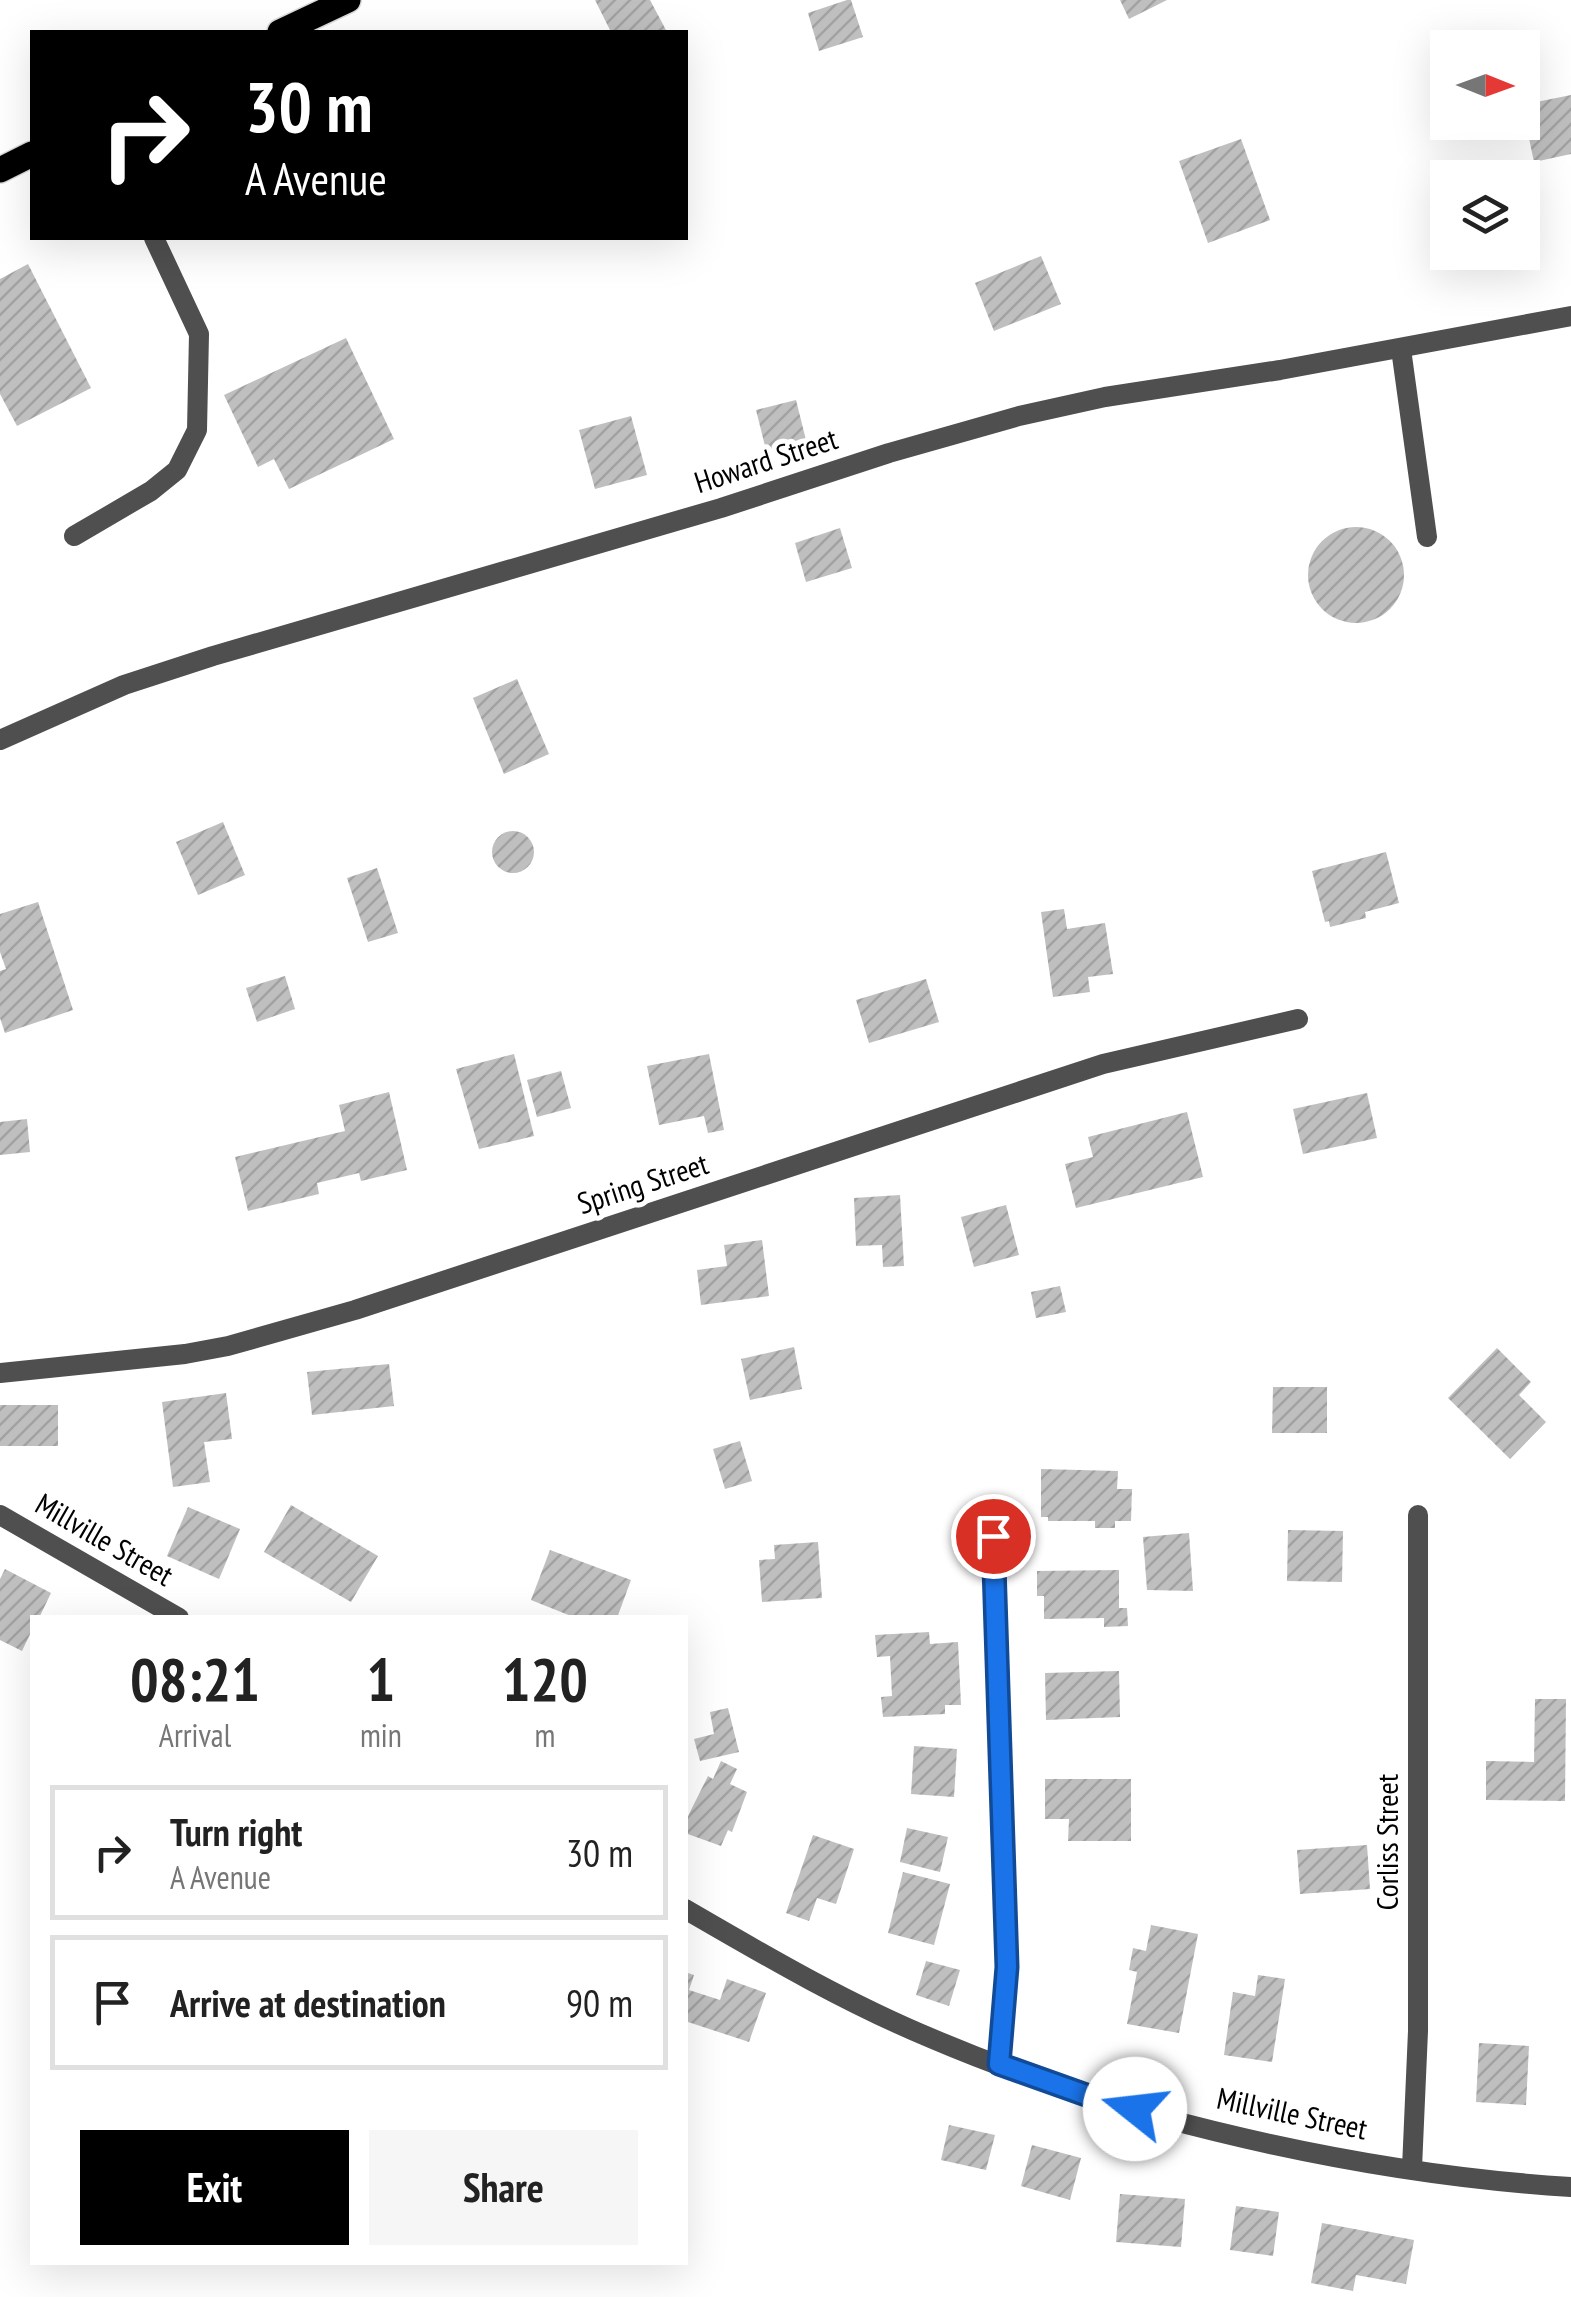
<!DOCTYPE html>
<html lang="en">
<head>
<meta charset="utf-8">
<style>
  :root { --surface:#fff; --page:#f6f6f6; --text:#222; --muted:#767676; --line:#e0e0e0; --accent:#000 }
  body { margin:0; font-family:"PT Sans Narrow",sans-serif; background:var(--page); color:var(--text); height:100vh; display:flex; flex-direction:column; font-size:38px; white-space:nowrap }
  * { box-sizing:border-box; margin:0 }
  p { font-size:32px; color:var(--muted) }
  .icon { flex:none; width:55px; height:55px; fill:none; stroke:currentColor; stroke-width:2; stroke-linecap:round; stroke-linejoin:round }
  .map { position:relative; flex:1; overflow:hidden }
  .side { position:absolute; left:30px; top:1615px; width:658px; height:650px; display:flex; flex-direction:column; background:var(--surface); border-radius:0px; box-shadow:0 10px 40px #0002 }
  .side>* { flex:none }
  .hud { position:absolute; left:30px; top:30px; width:658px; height:210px; border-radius:0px; box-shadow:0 10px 40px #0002; background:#000; color:#fff; overflow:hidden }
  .needle { width:65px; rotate:91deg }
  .tools { position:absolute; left:1430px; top:30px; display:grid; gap:20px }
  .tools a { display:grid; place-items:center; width:110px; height:110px; border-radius:0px; background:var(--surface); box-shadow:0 10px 40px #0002; font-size:50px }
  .pin { position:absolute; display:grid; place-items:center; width:85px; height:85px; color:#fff; margin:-42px; border:5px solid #fff; border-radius:50%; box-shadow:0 2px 10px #0007 }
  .me { position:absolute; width:110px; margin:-55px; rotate:286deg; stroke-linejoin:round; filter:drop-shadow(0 0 8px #0008) }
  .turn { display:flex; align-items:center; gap:35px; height:210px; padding:0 50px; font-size:45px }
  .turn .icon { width:130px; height:130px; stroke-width:2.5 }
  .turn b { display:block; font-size:70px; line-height:85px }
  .eta { display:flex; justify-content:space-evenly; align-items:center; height:170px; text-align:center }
  .eta b { font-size:60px; font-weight:600; line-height:70px }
  .cta { display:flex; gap:20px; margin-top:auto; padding:20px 50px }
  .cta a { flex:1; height:115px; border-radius:0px; background:var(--accent); color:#fff; font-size:40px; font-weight:600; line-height:115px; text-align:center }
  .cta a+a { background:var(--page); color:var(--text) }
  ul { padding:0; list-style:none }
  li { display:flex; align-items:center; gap:30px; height:135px; margin:0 20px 15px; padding:0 30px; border:5px solid var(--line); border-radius:0px }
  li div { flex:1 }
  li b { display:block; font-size:38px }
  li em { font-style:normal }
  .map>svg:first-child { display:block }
</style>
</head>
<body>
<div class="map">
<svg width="1571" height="2297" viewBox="0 0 1571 2297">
  <defs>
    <pattern id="building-hatch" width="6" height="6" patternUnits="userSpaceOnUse" patternTransform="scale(2.5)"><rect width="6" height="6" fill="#bfbfbf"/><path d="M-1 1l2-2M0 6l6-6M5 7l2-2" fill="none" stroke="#a2a2a2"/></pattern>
  </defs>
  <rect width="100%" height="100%" fill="#fff"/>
  <g fill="url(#building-hatch)">
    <polygon points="595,0 650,0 667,32 611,32"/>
    <polygon points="847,0 851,0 863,37 819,51 808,13"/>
    <polygon points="1120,0 1167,0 1129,19"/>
    <polygon points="1571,95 1571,154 1534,162 1522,105"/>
    <polygon points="1241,139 1270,220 1208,243 1179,161"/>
    <polygon points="1041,256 1061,304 994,331 975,283"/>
    <polygon points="28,264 91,388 17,426 0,394 0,279"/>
    <polygon points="346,338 394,439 289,489 274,459 258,467 224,395"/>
    <polygon points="796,400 806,440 766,450 756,410"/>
    <polygon points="631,416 647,475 595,489 579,430"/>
    <circle cx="1356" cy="575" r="48"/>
    <polygon points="840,528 852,568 806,582 795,543"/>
    <polygon points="517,679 549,754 504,774 473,698"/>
    <polygon points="223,822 245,875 198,895 176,842"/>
    <circle cx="513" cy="852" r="21"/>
    <polygon points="1386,852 1399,903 1365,912 1366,918 1330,927 1329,921 1325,922 1312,871"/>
    <polygon points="377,868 398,933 368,942 347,878"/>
    <polygon points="38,902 73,1010 5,1033 0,1018 0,971 6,969 0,952 0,914"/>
    <polygon points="1064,909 1067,929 1105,923 1113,974 1088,977 1090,992 1053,997 1041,912"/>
    <polygon points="285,976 295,1009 257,1022 246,988"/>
    <polygon points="926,979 939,1022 869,1043 856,1000"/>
    <polygon points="514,1054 534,1136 479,1149 456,1069"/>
    <polygon points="709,1054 724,1130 708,1133 704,1116 659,1125 647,1066"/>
    <polygon points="561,1071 571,1108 537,1117 527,1080"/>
    <polygon points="389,1092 407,1170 361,1181 359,1173 317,1183 319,1194 248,1211 235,1157 345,1131 339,1105"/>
    <polygon points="1367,1093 1377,1138 1303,1154 1293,1109"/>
    <polygon points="1187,1112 1203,1177 1076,1208 1065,1164 1093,1157 1088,1137"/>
    <polygon points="27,1119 30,1152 0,1155 0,1122"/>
    <polygon points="900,1195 904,1266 883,1267 882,1245 856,1246 854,1198"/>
    <polygon points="1006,1205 1019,1255 974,1267 961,1217"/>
    <polygon points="762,1240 769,1296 701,1305 697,1270 727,1266 724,1245"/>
    <polygon points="1060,1286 1066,1312 1036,1318 1031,1292"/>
    <polygon points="794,1347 802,1389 750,1400 741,1359"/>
    <polygon points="1497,1348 1531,1382 1519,1395 1546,1422 1510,1459 1448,1398"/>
    <polygon points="389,1364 394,1406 312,1415 307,1372"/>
    <polygon points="1273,1387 1327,1387 1327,1433 1272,1433"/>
    <polygon points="226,1393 232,1439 204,1442 210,1482 173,1487 162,1402"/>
    <rect x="0" y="1405" width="58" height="41"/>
    <polygon points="740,1441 752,1481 725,1489 713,1449"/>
    <polygon points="1041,1469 1118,1471 1117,1489 1132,1489 1131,1521 1115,1521 1115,1528 1095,1528 1095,1521 1048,1521 1048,1517 1041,1517"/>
    <polygon points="291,1505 378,1556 351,1602 264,1552"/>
    <polygon points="188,1507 240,1529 219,1579 167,1556"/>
    <polygon points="1288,1530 1343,1531 1342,1582 1287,1581"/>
    <polygon points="1189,1533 1193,1591 1147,1590 1143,1537"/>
    <polygon points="818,1542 822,1598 762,1602 759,1560 775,1559 774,1545"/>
    <polygon points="550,1550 631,1580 617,1618 576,1618 531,1600"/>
    <polygon points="5,1569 51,1593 39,1618 32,1618 32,1630 22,1651 0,1640 0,1579"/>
    <polygon points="1119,1570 1119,1608 1127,1608 1128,1626 1104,1627 1104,1618 1044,1619 1044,1596 1037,1596 1037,1571"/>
    <polygon points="929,1632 930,1644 958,1642 961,1705 945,1705 945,1714 883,1717 881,1697 892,1696 890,1656 877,1657 875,1635"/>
    <polygon points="1119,1671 1120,1717 1046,1720 1045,1673"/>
    <polygon points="1535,1699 1566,1699 1565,1801 1486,1800 1486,1761 1534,1762"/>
    <polygon points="728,1708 739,1752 700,1761 694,1739 714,1734 710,1712"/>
    <polygon points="914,1746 957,1749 954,1797 911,1794"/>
    <polygon points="721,1761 737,1769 730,1784 747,1792 732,1832 728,1830 721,1846 685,1833 685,1823 691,1810 708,1776 713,1779"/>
    <polygon points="1045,1779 1131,1779 1131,1841 1068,1841 1069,1819 1045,1819"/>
    <polygon points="907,1828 948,1837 940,1872 900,1862"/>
    <polygon points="813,1835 854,1849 836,1904 817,1898 809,1921 786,1913"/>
    <polygon points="1367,1845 1370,1889 1300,1894 1297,1850"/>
    <polygon points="903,1872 950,1884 934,1945 888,1933"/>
    <polygon points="1151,1925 1198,1934 1179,2033 1127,2024 1137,1972 1129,1970 1133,1948 1146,1951"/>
    <polygon points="926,1961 960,1970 949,2006 916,1995"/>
    <polygon points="685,1972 694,1975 689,1990 720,2000 727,1979 766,1993 749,2042 685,2021"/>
    <polygon points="1258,1975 1285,1979 1272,2062 1224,2055 1233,1992 1255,1996"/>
    <polygon points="1479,2043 1529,2046 1526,2105 1476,2102"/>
    <polygon points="949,2125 995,2135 986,2170 941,2160"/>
    <polygon points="1032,2145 1081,2158 1070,2200 1021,2186"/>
    <polygon points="1120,2194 1185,2199 1181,2247 1116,2242"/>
    <polygon points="1236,2206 1279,2212 1273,2256 1230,2250"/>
    <polygon points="1322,2223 1414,2240 1406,2284 1356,2275 1353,2291 1311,2283"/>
  </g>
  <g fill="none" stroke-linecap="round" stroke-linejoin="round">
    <g stroke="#dbdbdb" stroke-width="28">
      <g id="primary">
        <polyline points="280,32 348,0"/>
        <polyline points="0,170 32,154"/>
      </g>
    </g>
    <g stroke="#4f4f4f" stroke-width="20">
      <polyline points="1401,349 1427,537"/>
      <polyline points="74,536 151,491 177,470 197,430 199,334 154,238"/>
    </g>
    <g stroke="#4f4f4f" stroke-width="20">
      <polyline points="0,740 124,685 213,656 721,508 889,453 1019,416 1105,397 1280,370 1571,316"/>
      <polyline points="0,1373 185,1354 228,1346 355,1310 1103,1064 1298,1019"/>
      <polyline points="0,1515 179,1618"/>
      <polyline points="993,1536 1007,1967 999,2064"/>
      <path d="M685,1909C766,1956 846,2003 933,2039C1123,2120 1364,2174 1571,2187"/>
      <polyline points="1412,2168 1418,2031 1418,1515"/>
    </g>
    <use href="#primary" stroke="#000" stroke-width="25"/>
  </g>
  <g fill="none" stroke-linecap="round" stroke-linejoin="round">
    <g stroke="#114b97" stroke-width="25">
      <polyline id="route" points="993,1536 1007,1967 999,2064 1103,2101 1135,2109"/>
    </g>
    <use href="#route" stroke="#1a73e8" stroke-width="18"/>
  </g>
  <g text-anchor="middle" stroke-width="10" stroke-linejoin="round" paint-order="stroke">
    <g font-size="30" fill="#000" stroke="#fff">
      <text transform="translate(766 461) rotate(-18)" y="10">Howard Street</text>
      <text transform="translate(643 1184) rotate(-18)" y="10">Spring Street</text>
      <text transform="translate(104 1540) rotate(30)" y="10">Millville Street</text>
      <text transform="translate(1388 1842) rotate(-90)" y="10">Corliss Street</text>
      <text transform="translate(1292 2114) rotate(12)" y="10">Millville Street</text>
    </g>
  </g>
</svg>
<div class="tools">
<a><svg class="needle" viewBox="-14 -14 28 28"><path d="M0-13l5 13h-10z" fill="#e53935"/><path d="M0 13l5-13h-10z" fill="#767676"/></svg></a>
<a><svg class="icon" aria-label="layers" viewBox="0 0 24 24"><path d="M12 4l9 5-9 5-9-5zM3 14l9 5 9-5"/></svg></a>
</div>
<div class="pin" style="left:993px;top:1536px;background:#d93025"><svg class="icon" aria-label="arrive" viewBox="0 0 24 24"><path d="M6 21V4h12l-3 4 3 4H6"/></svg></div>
<svg class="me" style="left:1135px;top:2109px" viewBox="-20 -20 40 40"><circle r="19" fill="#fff"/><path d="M0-13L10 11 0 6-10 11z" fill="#1a73e8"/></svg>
<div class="hud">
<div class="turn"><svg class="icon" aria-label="right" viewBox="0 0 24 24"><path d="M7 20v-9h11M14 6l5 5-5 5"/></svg><div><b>30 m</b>A Avenue</div></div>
</div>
<section class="side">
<div class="eta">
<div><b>08:21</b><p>Arrival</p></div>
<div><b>1</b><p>min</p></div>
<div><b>120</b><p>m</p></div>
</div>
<ul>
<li><svg class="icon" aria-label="right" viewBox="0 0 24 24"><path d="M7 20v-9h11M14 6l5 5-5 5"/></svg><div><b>Turn right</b><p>A Avenue</p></div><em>30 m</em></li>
<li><svg class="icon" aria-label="arrive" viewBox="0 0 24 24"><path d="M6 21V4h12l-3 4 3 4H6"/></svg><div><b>Arrive at destination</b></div><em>90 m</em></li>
</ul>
<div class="cta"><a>Exit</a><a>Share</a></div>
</section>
</div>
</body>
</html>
